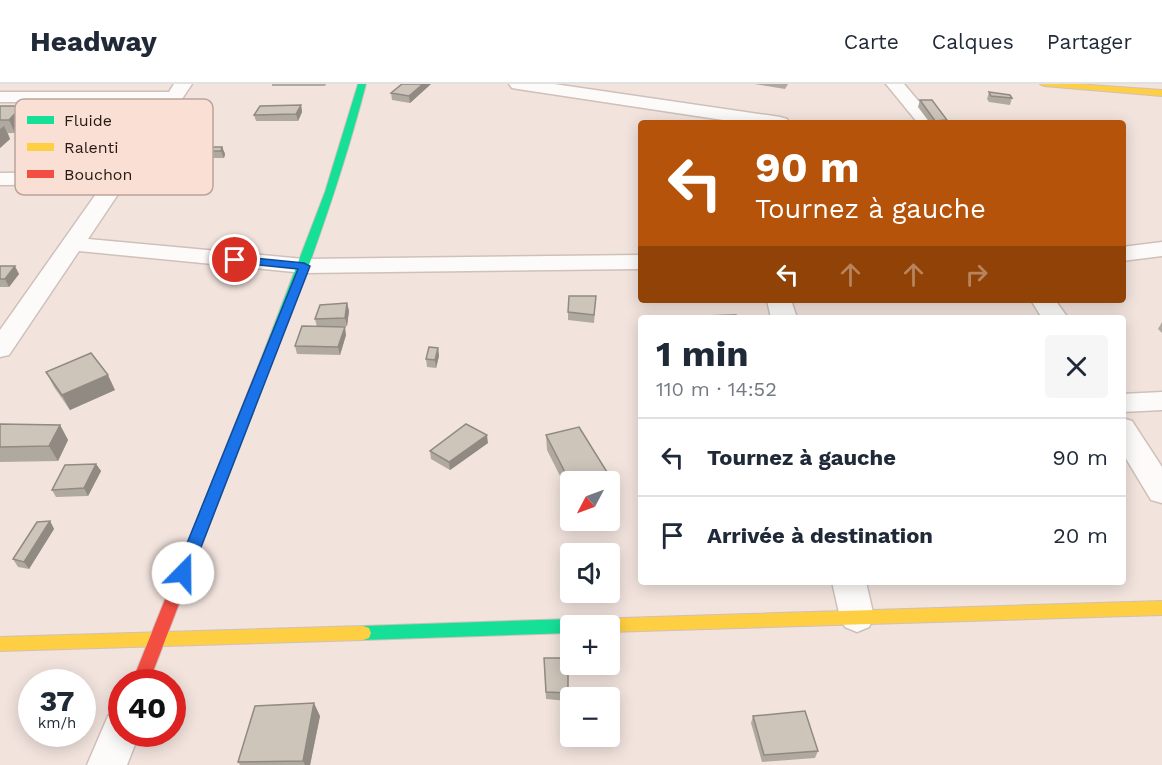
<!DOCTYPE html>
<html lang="fr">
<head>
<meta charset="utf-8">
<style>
  :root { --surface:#fff; --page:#f6f6f7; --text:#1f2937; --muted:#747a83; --line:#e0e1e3 }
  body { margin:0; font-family:"Work Sans",sans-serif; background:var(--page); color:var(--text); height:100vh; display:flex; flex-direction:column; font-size:22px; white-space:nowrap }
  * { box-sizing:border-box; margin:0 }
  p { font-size:20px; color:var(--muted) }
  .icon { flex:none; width:33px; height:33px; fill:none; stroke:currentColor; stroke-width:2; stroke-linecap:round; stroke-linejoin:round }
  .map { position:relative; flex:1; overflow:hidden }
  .drawer { position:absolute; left:638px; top:231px; width:488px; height:270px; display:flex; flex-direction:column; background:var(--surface); border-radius:6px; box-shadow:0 3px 15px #0003 }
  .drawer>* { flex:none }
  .hud { position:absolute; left:638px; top:36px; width:488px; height:183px; border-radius:6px; box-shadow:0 3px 15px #0003; background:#b45309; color:#fff; overflow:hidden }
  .needle { width:39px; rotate:229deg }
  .controls { position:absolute; left:560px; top:387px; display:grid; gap:12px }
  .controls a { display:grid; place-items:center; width:60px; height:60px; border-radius:6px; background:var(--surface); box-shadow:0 3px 15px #0003; font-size:30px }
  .speed { position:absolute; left:18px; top:585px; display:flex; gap:12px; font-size:30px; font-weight:700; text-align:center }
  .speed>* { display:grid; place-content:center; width:78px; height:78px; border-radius:50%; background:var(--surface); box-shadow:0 3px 15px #0003; line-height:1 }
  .speed small { font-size:15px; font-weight:400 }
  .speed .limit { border:9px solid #d22; background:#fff; color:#111 }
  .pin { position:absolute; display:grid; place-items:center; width:51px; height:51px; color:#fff; margin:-26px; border:3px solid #fff; border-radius:50%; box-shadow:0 2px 6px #0007 }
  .me { position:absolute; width:66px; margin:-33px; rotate:22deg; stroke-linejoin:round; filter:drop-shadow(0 0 4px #0008) }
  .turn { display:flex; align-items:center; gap:21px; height:126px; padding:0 18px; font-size:27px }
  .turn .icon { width:78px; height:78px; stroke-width:2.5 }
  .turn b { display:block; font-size:42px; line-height:51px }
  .lanes { display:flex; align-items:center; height:57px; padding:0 18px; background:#0003; justify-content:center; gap:30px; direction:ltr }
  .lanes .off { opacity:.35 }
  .round { display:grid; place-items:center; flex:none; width:63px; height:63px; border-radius:6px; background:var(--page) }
  .overview { display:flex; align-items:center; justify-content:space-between; height:102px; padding:0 18px }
  h1 { font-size:36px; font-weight:700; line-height:45px }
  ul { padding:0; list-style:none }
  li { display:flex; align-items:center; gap:18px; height:78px; padding:0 18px; border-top:2px solid var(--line) }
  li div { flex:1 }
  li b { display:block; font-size:22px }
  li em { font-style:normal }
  header { display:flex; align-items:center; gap:36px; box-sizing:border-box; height:84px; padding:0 30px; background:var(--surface); border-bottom:2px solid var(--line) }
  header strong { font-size:28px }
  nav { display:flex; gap:33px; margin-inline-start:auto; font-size:21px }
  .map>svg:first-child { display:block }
</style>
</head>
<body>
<header>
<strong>Headway</strong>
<nav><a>Carte</a><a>Calques</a><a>Partager</a></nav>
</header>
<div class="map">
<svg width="1162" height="681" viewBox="0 0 1162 681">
  <rect width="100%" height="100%" fill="#f2e3dd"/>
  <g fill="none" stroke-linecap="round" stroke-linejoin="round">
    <g stroke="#cfc0ba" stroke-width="3">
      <g id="street">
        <polygon points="174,0 192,0 88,155 304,175 640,171 640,185 304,189 79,167 9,271 0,273 0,246 103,100 0,101 0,89 112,88 161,18 0,18 0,8 169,8"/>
        <polygon points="509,0 554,0 780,33 787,35 789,39 743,39 518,5 512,4"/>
        <polygon points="886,0 904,0 937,39 918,39"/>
        <polygon points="1162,158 1162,172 1122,177 1122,163"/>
        <polygon points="767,216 791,216 797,234 771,234"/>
        <polygon points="1031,216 1055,216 1068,234 1042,234"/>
        <polygon points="1162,308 1162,326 1122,328 1122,310"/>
        <polygon points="1122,334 1132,337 1162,383 1162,419 1151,416 1122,368"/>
        <polygon points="832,498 866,498 874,533 869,543 857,548 845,543 840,533"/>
        <polygon points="122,627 122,650 139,650 127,681 87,681 108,632"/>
      </g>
    </g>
    <g stroke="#cfc0ba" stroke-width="2">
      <g id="fast">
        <path d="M358,0H366C341,97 307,190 270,283L268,286H260L258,283L325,108Z"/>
        <polygon points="570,535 576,537 578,542 570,542 570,549 363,556 357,554 355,549 357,544 363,542"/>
      </g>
    </g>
    <g stroke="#cfc0ba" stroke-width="2">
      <g id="slow">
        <polygon points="1040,0 1077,0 1162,6 1162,12 1044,2"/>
        <polygon points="1162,517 1162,531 609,548 609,542 582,542 584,537 590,535"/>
        <polygon points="363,542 369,544 371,549 369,554 363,556 0,567 0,553"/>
      </g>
    </g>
    <g stroke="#cfc0ba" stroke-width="2">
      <polygon id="jam" points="264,279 270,283 149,598 132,598 258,283"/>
    </g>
    <use href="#street" fill="#fdfbfa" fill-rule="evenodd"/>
    <use href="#fast" fill="#16e098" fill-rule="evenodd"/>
    <use href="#slow" fill="#ffcf43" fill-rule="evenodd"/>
    <use href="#jam" fill="#f24e42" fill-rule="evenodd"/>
  </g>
  <g fill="#b0a9a0">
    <polygon points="272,0 326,0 325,2 272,2"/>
    <polygon points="431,0 410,19 392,16 391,9"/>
    <polygon points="754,0 788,0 785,5"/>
    <polygon points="989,8 1012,14 1010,21 989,18 987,15"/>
    <polygon points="920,16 947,36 947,39 930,39 918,23"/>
    <polygon points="301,21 302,28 298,37 256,37 254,31"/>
    <polygon points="0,22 27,34 15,49 8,49 10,55 0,64"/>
    <polygon points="222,63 225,70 224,74 200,74 198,67"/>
    <polygon points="0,182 19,190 9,203 0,203"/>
    <polygon points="596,212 594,239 568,236 568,228"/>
    <polygon points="347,219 349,227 347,242 317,243 315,235"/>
    <polygon points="1162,238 1162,249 1158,245"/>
    <polygon points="346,251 340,271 297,270 295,262"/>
    <polygon points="438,264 439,272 436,284 427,283 426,275"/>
    <polygon points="46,288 115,306 70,326 54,303"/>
    <polygon points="0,340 60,341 68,356 58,377 0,378"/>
    <polygon points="579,343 612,396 611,411 609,411 609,398 570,398 570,412 547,366 546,351"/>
    <polygon points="488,359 450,386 431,375 430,367"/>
    <polygon points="96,380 101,387 88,412 56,413 52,406"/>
    <polygon points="50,437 54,445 29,485 18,483 13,475"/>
    <polygon points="544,574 568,574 568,617 546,615"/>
    <polygon points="320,632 310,681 240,681 238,678"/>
    <polygon points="753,632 818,667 815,674 762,678 751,639"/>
  </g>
  <g fill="#908a82">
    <polygon points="423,0 431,0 410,19 409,12"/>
    <polygon points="301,21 302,28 298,37 296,30"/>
    <polygon points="22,22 27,34 15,49 9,36"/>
    <polygon points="4,42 10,55 0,64 0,45"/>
    <polygon points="222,63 225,70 224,74 221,67"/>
    <polygon points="15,182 19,190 9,203 5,195"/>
    <polygon points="347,219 349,227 347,242 345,234"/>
    <polygon points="345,243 346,251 340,271 338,263"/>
    <polygon points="438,264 439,272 436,284 435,276"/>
    <polygon points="108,291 115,306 70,326 62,311"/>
    <polygon points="60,341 68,356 58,377 49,362"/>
    <polygon points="487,351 488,359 450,386 449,378"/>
    <polygon points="96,380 101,387 88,412 84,404"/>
    <polygon points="612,396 611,411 609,411 609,398 606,398"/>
    <polygon points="50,437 54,445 29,485 24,478"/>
    <polygon points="314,619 320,632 310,681 305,681 303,677"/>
  </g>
  <g fill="#cdc5ba" stroke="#908a82" stroke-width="1.5">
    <polygon points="402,0 423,0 409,12 391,9"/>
    <polygon points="989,8 1010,11 1012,14 991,12"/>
    <polygon points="920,16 932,16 947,36 935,37"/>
    <polygon points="301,21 296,30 254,31 260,22"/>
    <polygon points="0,22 22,22 9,36 0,36"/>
    <polygon points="201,63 222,63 221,67 198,67"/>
    <polygon points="0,182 15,182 5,195 0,195"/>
    <polygon points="569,212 596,212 594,231 568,228"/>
    <polygon points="347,219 345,234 315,235 320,221"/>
    <polygon points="736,231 736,234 703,234 703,232"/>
    <polygon points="302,242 345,243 338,263 295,262"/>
    <polygon points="429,263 438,264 435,276 426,275"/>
    <polygon points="91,269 108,291 62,311 46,288"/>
    <polygon points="0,340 60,341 49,362 0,363"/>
    <polygon points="466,340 487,351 449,378 430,367"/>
    <polygon points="579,343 612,396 606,398 570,398 546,351"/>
    <polygon points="96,380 84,404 52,406 65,381"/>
    <polygon points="50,437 24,478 13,475 37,438"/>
    <polygon points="544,574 568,574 568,609 546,608"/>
    <polygon points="314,619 303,677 238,678 255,622"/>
    <polygon points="805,627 818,667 764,671 753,632"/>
  </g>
  <polygon fill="#1a73e8" stroke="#114b97" stroke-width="1.5" points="235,172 304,179 310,182 191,489 189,494 183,496 178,494 175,489 298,185 231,178 231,173"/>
  <rect x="15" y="15" width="198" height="96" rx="9" fill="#fadfd5" stroke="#bba49b" stroke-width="1.5"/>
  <rect x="27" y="32" width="27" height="8" fill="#16e098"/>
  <rect x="27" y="59" width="27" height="8" fill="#ffcf43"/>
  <rect x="27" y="86" width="27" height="8" fill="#f24e42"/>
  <g font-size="16" fill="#291a13">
    <text x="64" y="42">Fluide</text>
    <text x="64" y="69">Ralenti</text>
    <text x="64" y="96">Bouchon</text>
  </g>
</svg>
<div class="controls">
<a><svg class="needle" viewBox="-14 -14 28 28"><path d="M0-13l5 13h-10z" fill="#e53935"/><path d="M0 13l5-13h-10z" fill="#747a83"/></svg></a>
<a><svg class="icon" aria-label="sound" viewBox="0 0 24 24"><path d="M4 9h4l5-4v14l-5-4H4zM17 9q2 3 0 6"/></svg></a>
<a>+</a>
<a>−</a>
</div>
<div class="speed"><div>37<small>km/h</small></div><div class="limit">40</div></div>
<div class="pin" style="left:235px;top:176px;background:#d93025"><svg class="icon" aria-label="arrive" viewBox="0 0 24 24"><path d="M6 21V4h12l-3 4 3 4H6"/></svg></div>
<svg class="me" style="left:183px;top:489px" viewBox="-20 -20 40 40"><circle r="19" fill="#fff"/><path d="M0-13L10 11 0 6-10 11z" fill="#1a73e8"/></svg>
<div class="hud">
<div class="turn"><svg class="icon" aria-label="left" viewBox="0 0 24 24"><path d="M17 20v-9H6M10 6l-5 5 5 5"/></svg><div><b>90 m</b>Tournez à gauche</div></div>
<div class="lanes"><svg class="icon" aria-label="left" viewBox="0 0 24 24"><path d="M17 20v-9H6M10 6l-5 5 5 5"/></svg><svg class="icon off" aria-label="ahead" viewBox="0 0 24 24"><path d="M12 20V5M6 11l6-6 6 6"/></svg><svg class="icon off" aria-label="ahead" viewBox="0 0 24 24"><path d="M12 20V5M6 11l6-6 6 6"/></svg><svg class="icon off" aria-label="right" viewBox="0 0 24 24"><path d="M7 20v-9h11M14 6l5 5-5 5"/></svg></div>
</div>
<section class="drawer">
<div class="overview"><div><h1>1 min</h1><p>110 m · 14:52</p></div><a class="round"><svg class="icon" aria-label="close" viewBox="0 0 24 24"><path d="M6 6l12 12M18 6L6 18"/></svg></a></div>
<ul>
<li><svg class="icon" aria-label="left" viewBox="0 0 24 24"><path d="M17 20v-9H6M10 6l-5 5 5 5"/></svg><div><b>Tournez à gauche</b></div><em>90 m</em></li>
<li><svg class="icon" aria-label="arrive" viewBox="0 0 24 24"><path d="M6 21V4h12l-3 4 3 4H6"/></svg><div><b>Arrivée à destination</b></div><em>20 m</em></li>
</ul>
</section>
</div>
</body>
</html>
